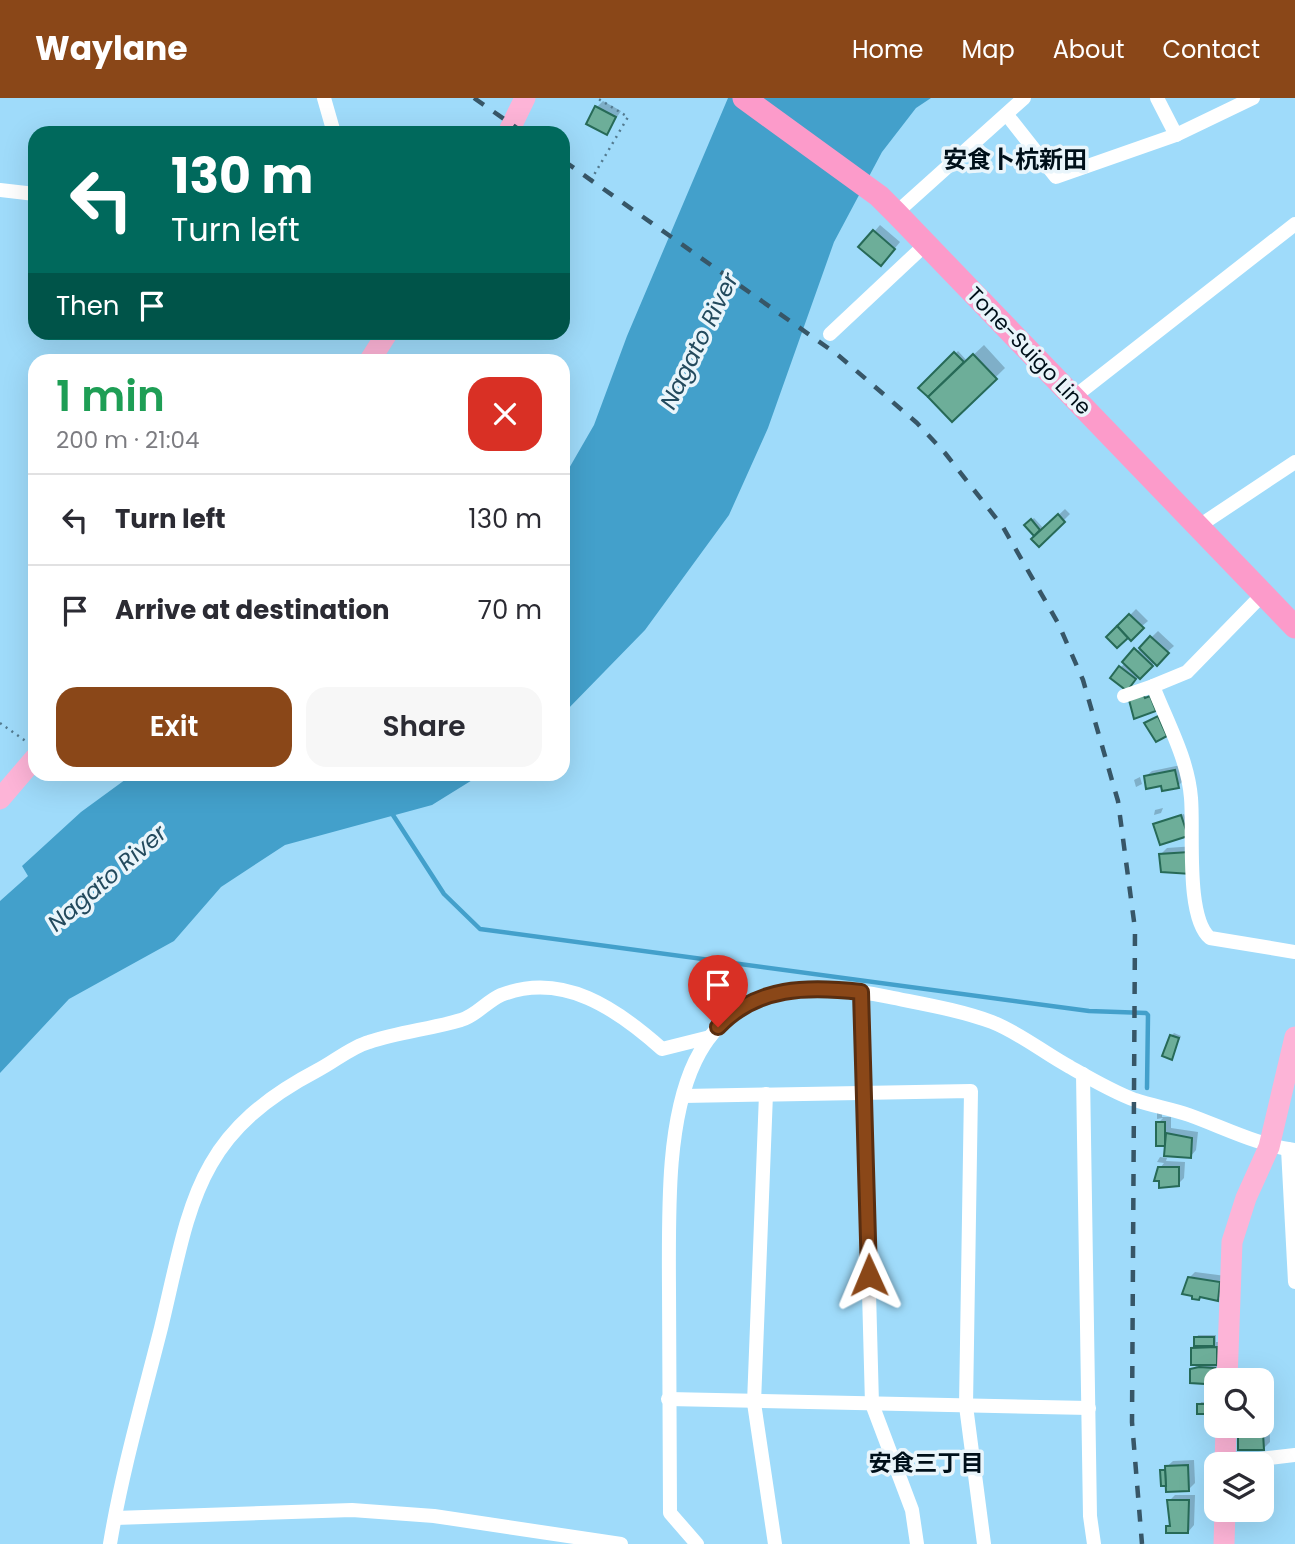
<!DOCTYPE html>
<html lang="en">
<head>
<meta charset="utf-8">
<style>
  :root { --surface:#fff; --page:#f7f7f7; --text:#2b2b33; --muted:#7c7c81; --line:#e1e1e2; --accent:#8a4718 }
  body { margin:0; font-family:Poppins,"Noto Sans JP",sans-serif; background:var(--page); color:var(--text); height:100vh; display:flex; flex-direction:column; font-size:26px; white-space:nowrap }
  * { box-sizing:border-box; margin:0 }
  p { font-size:23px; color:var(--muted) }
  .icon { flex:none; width:38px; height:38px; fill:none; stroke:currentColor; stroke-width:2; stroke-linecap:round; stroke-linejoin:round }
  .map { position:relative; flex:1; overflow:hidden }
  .panel { position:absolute; left:28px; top:256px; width:542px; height:427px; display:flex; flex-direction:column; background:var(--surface); border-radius:21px; box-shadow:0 7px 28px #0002 }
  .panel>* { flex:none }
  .guide { position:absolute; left:28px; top:28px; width:542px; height:214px; border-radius:21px; box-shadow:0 7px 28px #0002; background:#00695c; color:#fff; overflow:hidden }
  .tools { position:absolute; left:1204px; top:1270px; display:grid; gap:14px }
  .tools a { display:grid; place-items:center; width:70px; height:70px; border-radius:14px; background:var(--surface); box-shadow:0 7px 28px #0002; font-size:35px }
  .pin { position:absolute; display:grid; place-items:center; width:60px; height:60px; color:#fff; margin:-72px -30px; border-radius:50% 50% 50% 0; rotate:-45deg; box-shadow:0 0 7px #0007 }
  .pin .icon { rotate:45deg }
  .me { position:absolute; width:77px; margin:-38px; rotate:359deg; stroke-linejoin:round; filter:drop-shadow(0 0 5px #0008) }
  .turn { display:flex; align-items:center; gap:24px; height:147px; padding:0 28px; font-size:32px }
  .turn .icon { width:91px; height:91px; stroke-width:2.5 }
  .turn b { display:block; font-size:49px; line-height:60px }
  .then { display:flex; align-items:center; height:66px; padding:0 28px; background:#0003; gap:14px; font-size:26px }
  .round { display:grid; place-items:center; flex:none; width:74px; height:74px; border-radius:21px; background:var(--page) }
  .headline { display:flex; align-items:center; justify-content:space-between; height:119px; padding:0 28px }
  h1 { font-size:42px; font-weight:600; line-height:52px; color:#1e9e55 }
  .action { display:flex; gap:14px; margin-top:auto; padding:14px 28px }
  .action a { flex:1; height:80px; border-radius:21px; background:var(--accent); color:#fff; font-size:28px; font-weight:600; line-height:80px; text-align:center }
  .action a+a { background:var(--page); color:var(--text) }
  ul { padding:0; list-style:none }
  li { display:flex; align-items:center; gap:21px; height:91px; padding:0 28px; border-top:2px solid var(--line) }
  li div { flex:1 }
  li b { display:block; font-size:26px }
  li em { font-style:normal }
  header { display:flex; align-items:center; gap:42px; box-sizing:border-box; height:98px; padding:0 35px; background:var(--accent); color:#fff }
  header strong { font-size:33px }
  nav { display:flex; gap:38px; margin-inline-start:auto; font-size:24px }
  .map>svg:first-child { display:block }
</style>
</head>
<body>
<header>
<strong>Waylane</strong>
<nav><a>Home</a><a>Map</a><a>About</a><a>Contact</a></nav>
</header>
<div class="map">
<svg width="1295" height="1446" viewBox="0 0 1295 1446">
  <rect width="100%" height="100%" fill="#9fdbfa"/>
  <g fill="#43a0cb">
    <polygon points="728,0 931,0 916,10 882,54 834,144 768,330 729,417 645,532 564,615 564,379 594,327 627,238"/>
    <polygon points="133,676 482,676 432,707 285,747 221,789 174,843 69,901 0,975 0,803 28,778 22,768 81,714"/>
  </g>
  <g fill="#0003">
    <polygon points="603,3 621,13 606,35 597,9"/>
    <polygon points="880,127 900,144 887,160 861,149"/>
    <polygon points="984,247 1005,270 952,322 921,290 958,253 967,263"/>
    <polygon points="1065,411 1070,416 1039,447 1037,438 1027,427 1034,420 1044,431"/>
    <polygon points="1136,511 1148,523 1118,548 1109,539"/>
    <polygon points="1158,533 1174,548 1133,584 1120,570"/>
    <polygon points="1181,667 1184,682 1178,688 1145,679 1152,673"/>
    <polygon points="1140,679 1142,686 1136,689 1134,682"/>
    <polygon points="1163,710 1161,715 1154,717 1155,712"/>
    <polygon points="1184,716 1190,734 1155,727 1158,724"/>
    <polygon points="1195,748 1196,768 1161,756 1167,750"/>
    <polygon points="1174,935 1181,938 1171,960 1171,938"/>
    <polygon points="1162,1013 1162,1019 1171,1019 1171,1030 1198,1034 1196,1052 1190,1059 1167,1046 1158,1047 1158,1025 1163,1020 1157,1021 1157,1015"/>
    <polygon points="1160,1059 1167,1060 1166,1063 1185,1064 1184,1080 1178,1086 1160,1070 1164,1065 1157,1064"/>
    <polygon points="1195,1174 1226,1178 1223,1195 1217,1202 1189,1180"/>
    <polygon points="1198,1237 1216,1237 1216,1244 1223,1244 1217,1283 1210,1289 1192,1272 1199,1265 1193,1251"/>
    <polygon points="1201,1304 1216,1305 1216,1314 1199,1314"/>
    <polygon points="1262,1312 1269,1312 1270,1344 1264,1350"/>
    <polygon points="1194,1362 1195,1385 1188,1392 1168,1392 1162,1373 1173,1363"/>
    <polygon points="1175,1397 1195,1397 1194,1427 1188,1434 1168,1428 1171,1426 1169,1403"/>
  </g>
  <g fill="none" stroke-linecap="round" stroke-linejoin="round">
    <polyline stroke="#43a0cb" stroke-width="4.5" points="391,714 444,796 480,831 1089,913 1146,915 1148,917 1147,990"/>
  </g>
  <g fill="#6dae99" stroke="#276a57" stroke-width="2">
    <polygon points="595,8 616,19 607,37 586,26"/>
    <polygon points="873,132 895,151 881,168 858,149"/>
    <polygon points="954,254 964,264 928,299 918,290"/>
    <polygon points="973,256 997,281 952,324 928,299"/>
    <polygon points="1058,416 1065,424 1039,449 1031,441"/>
    <polygon points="1031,421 1040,432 1034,438 1024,427"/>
    <polygon points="1129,516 1144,530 1131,543 1117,528"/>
    <polygon points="1117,528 1128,540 1117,550 1106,539"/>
    <polygon points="1150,538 1169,555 1157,568 1139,550"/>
    <polygon points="1134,550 1153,568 1140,581 1122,564"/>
    <polygon points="1119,568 1136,581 1127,593 1110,580"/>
    <polygon points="1143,596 1145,600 1150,598 1156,613 1134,621 1129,602"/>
    <polygon points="1158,618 1167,638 1156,644 1144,625"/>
    <polygon points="1175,672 1179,690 1162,693 1161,688 1146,691 1144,678"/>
    <polygon points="1181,717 1188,738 1160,747 1153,726"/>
    <polygon points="1189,754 1191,776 1161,774 1159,756"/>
    <polygon points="1170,937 1179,940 1172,962 1162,958"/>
    <rect x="1156" y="1024" width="9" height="24"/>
    <polygon points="1166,1035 1192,1040 1191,1060 1164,1058"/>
    <polygon points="1158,1069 1179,1069 1179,1088 1159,1090 1159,1083 1154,1083"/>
    <polygon points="1188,1179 1220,1184 1218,1203 1200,1199 1199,1202 1192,1201 1192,1198 1182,1196"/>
    <rect x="1194" y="1239" width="20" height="9"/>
    <polygon points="1217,1249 1217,1267 1191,1267 1191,1250"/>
    <polygon points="1199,1269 1215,1270 1215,1286 1211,1286 1211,1291 1205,1290 1205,1286 1190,1285 1190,1271"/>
    <rect x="1197" y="1306" width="19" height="10"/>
    <polygon points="1262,1317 1264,1352 1238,1352 1238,1328 1262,1328"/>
    <polygon points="1188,1367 1189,1393 1166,1394 1165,1368"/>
    <polygon points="1160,1372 1165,1372 1166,1388 1161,1388"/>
    <polygon points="1167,1402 1189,1402 1188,1435 1166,1435 1166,1428 1170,1428"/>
  </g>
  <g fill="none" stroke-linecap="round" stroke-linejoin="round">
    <g stroke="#537a8f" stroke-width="2.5" stroke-dasharray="2 5" stroke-linecap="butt">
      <polyline points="591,82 628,19 597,0"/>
      <polyline points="0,625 27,644"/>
    </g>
    <g stroke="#fff" stroke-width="14">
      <polyline points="324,0 334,35"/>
      <polyline points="1157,0 1176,37"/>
      <polyline points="1007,17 1056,79 1176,37 1253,0"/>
      <polyline points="0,92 35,96"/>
      <polyline points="896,115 1024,0"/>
      <polyline points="830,236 926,146"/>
      <polyline points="1074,299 1295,126"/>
      <polyline points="1199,428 1295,364"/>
      <path d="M1263,496L1187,574L1153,588C1167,624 1188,661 1191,700C1194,732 1185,819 1210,840L1295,854"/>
      <polyline points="1124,598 1153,588"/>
      <polyline points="861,894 872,1306 912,1412 917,1446"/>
      <polyline points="1083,976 1090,1418 1094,1446"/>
      <polyline points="766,996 754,1305 775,1446"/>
      <polyline points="683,998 971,993 966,1308 984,1446"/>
      <polyline points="1288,1051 1295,1184"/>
      <polyline points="668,1301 1089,1310"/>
      <polyline points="1225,1365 1295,1357"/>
      <polyline points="115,1420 352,1412 434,1418 621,1446"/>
      <path d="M110,1446C122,1373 143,1301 161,1230C191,1105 194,1037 318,972C334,964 351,949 369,944C399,934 431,931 461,922C476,918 487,903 501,897C563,873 617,911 662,951L710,939"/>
      <path d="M697,1446L670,1415C669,1340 670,1266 669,1191C668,1025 664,852 889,899C923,906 960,912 992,924C1020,935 1044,955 1070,969C1091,981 1113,994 1135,1002C1153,1008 1172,1011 1189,1017C1225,1030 1257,1047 1295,1052"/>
    </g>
    <g stroke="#fdb4d7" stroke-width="21">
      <polyline points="508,35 525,0"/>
      <polyline points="370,262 388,234"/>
      <polyline points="0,701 35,660"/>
      <polyline points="1227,1283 1232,1144 1246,1100 1269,1049 1295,939"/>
      <polyline points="1225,1367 1226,1328"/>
      <polyline points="1224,1446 1225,1412"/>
    </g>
    <polyline stroke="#fc9bca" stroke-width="23" points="744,0 879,98 896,115 1295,529"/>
    <g stroke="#375667" stroke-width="4.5" stroke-dasharray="12 12" stroke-linecap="butt">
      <polyline points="474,0 524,35"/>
      <polyline points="564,63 838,257 917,325 945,355 1003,429 1058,525 1083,582 1118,703 1135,831 1132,1324 1142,1446"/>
    </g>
  </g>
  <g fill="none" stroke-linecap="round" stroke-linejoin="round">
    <g stroke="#5a2e10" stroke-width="18">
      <path id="route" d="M718,929C757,888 808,888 861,894L869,1177"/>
    </g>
    <use href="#route" stroke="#8a4718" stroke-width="12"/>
  </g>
  <g text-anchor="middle" stroke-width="7" stroke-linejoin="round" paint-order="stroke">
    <g font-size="21" fill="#00101a" stroke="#e9f5fb">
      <text transform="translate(1029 253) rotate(46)" y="7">Tone-Suigo Line</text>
    </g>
    <g font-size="23" font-style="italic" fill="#234a5d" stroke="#e9f5fb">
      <text transform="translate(699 243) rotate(-64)" y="8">Nagato River</text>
      <text transform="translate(107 780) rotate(-41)" y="8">Nagato River</text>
    </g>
    <g font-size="23" font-weight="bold" fill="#00101a" stroke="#e9f5fb">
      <text x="926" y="1373">安食三丁目</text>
    </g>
    <g font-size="24" font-weight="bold" fill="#00101a" stroke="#e9f5fb">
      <text x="1015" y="70">安食卜杭新田</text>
    </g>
  </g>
</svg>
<div class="tools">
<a><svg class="icon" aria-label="search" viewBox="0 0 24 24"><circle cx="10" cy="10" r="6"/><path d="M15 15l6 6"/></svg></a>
<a><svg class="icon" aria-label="layers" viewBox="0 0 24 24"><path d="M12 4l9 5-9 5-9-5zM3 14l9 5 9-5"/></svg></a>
</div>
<div class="pin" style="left:718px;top:929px;background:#d93025"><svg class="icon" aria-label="arrive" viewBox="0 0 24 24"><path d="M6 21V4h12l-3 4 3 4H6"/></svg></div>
<svg class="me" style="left:869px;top:1177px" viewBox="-20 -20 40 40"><path d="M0-17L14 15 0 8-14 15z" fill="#8a4718" stroke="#fff" stroke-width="4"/></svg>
<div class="guide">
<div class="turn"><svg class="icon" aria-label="left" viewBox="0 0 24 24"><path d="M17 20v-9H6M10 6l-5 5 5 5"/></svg><div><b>130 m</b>Turn left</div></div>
<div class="then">Then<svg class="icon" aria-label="arrive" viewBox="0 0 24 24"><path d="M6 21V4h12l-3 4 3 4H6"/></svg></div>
</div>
<section class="panel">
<div class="headline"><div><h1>1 min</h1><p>200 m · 21:04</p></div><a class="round" style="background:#d93025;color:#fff"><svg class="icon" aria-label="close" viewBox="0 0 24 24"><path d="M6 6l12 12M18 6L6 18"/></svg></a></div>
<ul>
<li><svg class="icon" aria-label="left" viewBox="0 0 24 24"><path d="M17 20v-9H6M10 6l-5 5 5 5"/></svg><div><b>Turn left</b></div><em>130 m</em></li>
<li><svg class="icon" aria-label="arrive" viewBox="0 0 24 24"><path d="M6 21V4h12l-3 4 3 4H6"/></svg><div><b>Arrive at destination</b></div><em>70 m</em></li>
</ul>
<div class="action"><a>Exit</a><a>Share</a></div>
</section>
</div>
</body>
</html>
